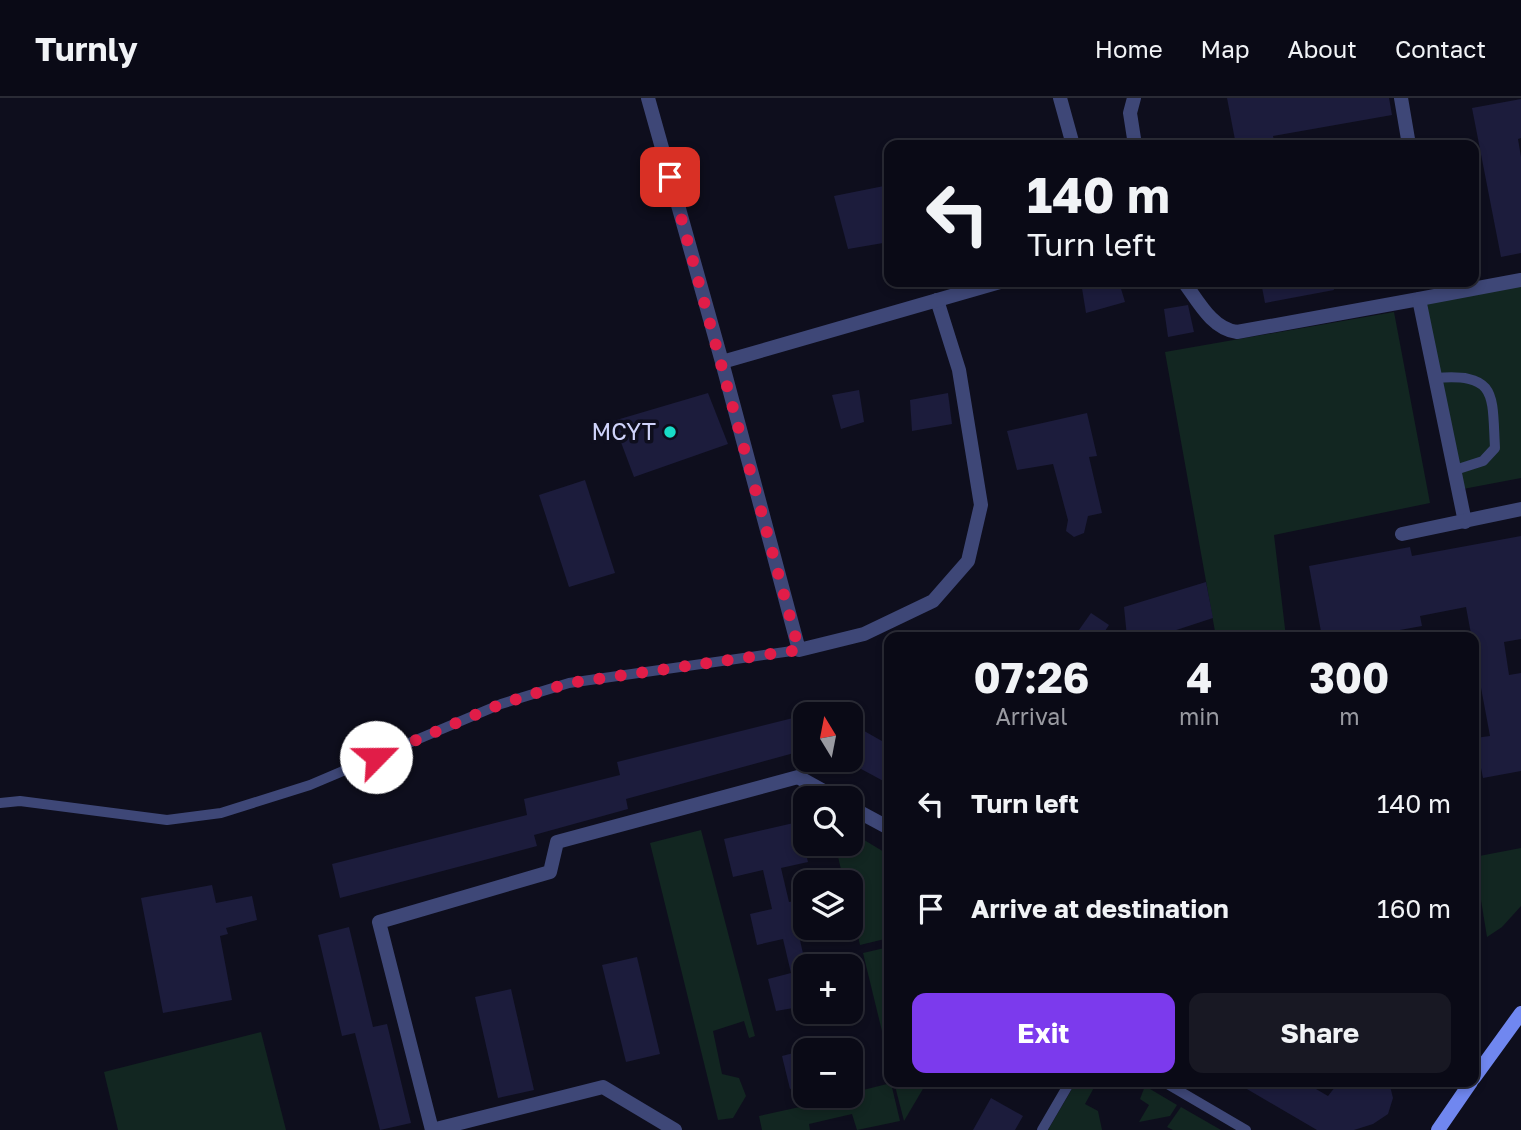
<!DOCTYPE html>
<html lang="en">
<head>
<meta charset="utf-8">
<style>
  :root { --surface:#0a0a16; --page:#181823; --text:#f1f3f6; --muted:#999aa1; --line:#2a2b35; --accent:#7c3aed }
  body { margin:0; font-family:"Golos Text",sans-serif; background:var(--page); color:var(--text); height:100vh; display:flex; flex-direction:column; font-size:26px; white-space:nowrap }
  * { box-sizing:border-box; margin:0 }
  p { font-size:23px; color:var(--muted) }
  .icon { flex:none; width:38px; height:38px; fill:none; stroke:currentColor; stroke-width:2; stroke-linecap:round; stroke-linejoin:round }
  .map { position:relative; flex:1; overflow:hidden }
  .side { position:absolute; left:884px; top:534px; width:595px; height:455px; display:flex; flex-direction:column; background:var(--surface); border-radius:14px; box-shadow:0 4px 10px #0003,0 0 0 2px var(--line) }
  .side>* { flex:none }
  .banner { position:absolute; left:884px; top:42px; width:595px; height:147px; border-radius:14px; box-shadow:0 4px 10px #0003,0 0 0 2px var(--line); background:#0a0a16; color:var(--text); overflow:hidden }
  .needle { width:46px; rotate:350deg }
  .tools { position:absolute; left:793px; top:604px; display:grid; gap:14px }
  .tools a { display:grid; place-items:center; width:70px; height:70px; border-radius:14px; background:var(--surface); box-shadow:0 4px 10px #0003,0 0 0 2px var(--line); font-size:35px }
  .pin { position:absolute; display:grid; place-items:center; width:60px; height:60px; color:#fff; margin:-30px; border-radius:14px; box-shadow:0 4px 10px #0006 }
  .me { position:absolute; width:77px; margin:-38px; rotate:67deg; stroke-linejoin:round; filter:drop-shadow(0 0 5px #0008) }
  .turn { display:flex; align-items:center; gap:24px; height:147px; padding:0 28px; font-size:32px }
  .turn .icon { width:91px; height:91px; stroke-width:2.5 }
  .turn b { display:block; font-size:49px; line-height:60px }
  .eta { display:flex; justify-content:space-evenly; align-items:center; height:119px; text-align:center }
  .eta b { font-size:42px; font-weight:700; line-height:49px }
  .action { display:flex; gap:14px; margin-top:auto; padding:14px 28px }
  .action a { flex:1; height:80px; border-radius:14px; background:var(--accent); color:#fff; font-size:28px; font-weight:700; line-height:80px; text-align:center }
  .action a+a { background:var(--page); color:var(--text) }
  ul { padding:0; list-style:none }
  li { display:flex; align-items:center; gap:21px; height:105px; padding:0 28px }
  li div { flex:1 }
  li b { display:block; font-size:26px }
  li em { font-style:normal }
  header { display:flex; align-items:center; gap:42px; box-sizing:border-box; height:98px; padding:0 35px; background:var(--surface); border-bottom:2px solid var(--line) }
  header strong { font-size:33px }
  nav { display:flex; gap:38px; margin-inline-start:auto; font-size:24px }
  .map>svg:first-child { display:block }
</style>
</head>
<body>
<header>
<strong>Turnly</strong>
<nav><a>Home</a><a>Map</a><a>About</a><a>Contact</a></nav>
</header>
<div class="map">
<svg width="1521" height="1032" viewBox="0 0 1521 1032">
  <rect width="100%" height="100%" fill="#0e0e1d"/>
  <g fill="#122621">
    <polygon points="1521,186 1521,380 1463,391 1426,204"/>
    <polygon points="1394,214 1430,405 1274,437 1286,539 1216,539 1165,254"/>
    <polygon points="701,732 755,938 749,940 744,923 713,933 722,976 739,980 746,998 733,1020 718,1022 650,745"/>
    <polygon points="851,734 889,757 889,840 860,847 851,809 850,784 844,784 835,746 850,746"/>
    <polygon points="1521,750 1521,808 1502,829 1487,839 1474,759"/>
    <polygon points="889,849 889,962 863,855"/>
    <polygon points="261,934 286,1032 118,1032 104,974"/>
    <polygon points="894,984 927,984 904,1023"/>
    <polygon points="1076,984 1097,984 1085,1006 1098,1013 1102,1032 1048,1032"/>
    <polygon points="891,985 900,1023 857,1032 852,1016 809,1026 810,1032 762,1032 759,1018 850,998 851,995"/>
    <polygon points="1145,988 1177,1007 1170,1018 1139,1024 1149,1007 1140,1001"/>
    <polygon points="1181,1009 1221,1032 1173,1032 1167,1029"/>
  </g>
  <g fill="#1c1c3c">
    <polygon points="1227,0 1389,0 1392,17 1273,38 1275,47 1236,47"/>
    <polygon points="1521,1 1521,40 1518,41 1521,59 1521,155 1501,159 1472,10"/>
    <polygon points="889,87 889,144 848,151 834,98"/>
    <polygon points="1081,184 1119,184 1125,204 1086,215"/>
    <polygon points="1261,184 1333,184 1334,192 1265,205"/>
    <polygon points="1188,207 1194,234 1168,239 1164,211"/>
    <polygon points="859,292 864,324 841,331 832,297"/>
    <polygon points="708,295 728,346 634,379 613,323"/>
    <polygon points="948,295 952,326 912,333 910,302"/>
    <polygon points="1087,315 1097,358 1089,359 1102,415 1088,418 1084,435 1074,439 1066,433 1068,422 1053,366 1017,372 1007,333"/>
    <polygon points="585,382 615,475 569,489 539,397"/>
    <polygon points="1521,438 1521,541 1504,544 1509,577 1521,575 1521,673 1483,680 1475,640 1490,638 1466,509 1420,518 1422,528 1361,539 1322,539 1309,468 1410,449 1412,458"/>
    <polygon points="1206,484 1213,520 1155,539 1127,539 1124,509"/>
    <polygon points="1091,515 1109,527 1101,539 1074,539"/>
    <polygon points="805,617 805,652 626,701 628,711 534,737 537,748 340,800 332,766 527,717 524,701 620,677 617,664"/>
    <polygon points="850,625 889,647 889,686 850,665"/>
    <polygon points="798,724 808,764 781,770 789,804 805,801 805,836 799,838 805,864 805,908 776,913 768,881 791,875 783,841 757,847 750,816 772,811 763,772 733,779 724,741"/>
    <polygon points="212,787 216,805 252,798 257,822 226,830 228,836 220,838 232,902 163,915 141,800"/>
    <polygon points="349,829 373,929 387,926 411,1025 380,1032 355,935 342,938 318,837"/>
    <polygon points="637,859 660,956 626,964 602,867"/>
    <polygon points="511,891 534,992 498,1000 475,899"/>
    <polygon points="805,952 805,987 790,991 782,958"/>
    <polygon points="1235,984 1304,984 1328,998 1339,984 1389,984 1393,1000 1388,1016 1373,1026 1354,1032 1317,1032"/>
    <polygon points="991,1000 1023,1018 1015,1032 973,1032"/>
  </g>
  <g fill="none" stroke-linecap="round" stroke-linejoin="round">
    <g stroke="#3e4777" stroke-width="10">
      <path d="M1436,280C1498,275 1492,297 1495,350L1483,363L1455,372"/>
      <polyline points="0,705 20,703 167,722 221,715 310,687 501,606 569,585 799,552"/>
      <polyline points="1164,984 1246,1032"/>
      <polyline points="1042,1032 1070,984"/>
    </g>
    <g stroke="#3e4777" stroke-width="14">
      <polyline points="648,0 722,264 799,552 864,536 933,503 968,463 981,407 959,272 937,202"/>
      <polyline points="1060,0 1073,47"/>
      <polyline points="1134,0 1130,15 1135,47"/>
      <polyline points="1401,0 1409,47"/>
      <path d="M1184,184C1198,203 1212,231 1237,234L1419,201"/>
      <polyline points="722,264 1000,184"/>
      <polyline points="1465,424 1419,201 1521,182"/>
      <polyline points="1402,436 1521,411"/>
      <polyline points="850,709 889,730"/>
      <polyline points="675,1032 603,989 432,1032 379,824 550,774 557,744 798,679 836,700"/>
    </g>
    <g stroke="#7087f0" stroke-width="14">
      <polyline points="1474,980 1521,915"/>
      <polyline points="1438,1032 1471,984"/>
    </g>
  </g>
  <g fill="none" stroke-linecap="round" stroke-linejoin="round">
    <polyline stroke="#e11d48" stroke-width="12" stroke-dasharray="0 21.6" points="376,659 501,606 569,585 799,552 670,79"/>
  </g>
  <circle fill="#18ddc8" stroke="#0e0e1d" stroke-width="2.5" cx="670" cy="334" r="7"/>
  <g text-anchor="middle" stroke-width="7" stroke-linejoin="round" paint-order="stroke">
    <g font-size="23" fill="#cfd3fa" stroke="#0e0e1d" text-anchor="end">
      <text x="656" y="342">МСҮТ</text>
    </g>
  </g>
</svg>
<div class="tools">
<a><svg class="needle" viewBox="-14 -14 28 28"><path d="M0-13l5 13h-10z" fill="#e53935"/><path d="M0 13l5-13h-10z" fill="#999aa1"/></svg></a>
<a><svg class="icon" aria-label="search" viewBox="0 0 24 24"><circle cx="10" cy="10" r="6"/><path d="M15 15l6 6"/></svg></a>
<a><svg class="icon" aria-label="layers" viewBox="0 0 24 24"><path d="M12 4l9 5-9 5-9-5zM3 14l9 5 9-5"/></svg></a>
<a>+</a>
<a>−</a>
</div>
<div class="pin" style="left:670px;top:79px;background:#d93025"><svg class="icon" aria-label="arrive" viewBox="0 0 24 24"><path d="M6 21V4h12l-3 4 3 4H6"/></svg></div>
<svg class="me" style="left:376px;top:659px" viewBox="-20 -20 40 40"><circle r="19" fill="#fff"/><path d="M0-13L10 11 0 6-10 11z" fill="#e11d48"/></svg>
<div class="banner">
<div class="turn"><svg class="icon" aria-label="left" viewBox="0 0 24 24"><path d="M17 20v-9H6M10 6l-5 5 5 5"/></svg><div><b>140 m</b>Turn left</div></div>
</div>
<section class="side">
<div class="eta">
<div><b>07:26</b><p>Arrival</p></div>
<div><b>4</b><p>min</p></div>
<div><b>300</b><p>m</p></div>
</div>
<ul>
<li><svg class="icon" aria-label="left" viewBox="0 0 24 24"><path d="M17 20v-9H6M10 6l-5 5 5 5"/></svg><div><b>Turn left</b></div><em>140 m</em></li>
<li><svg class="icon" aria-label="arrive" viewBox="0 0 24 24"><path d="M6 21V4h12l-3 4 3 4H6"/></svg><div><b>Arrive at destination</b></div><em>160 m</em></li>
</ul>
<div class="action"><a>Exit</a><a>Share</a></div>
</section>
</div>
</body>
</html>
